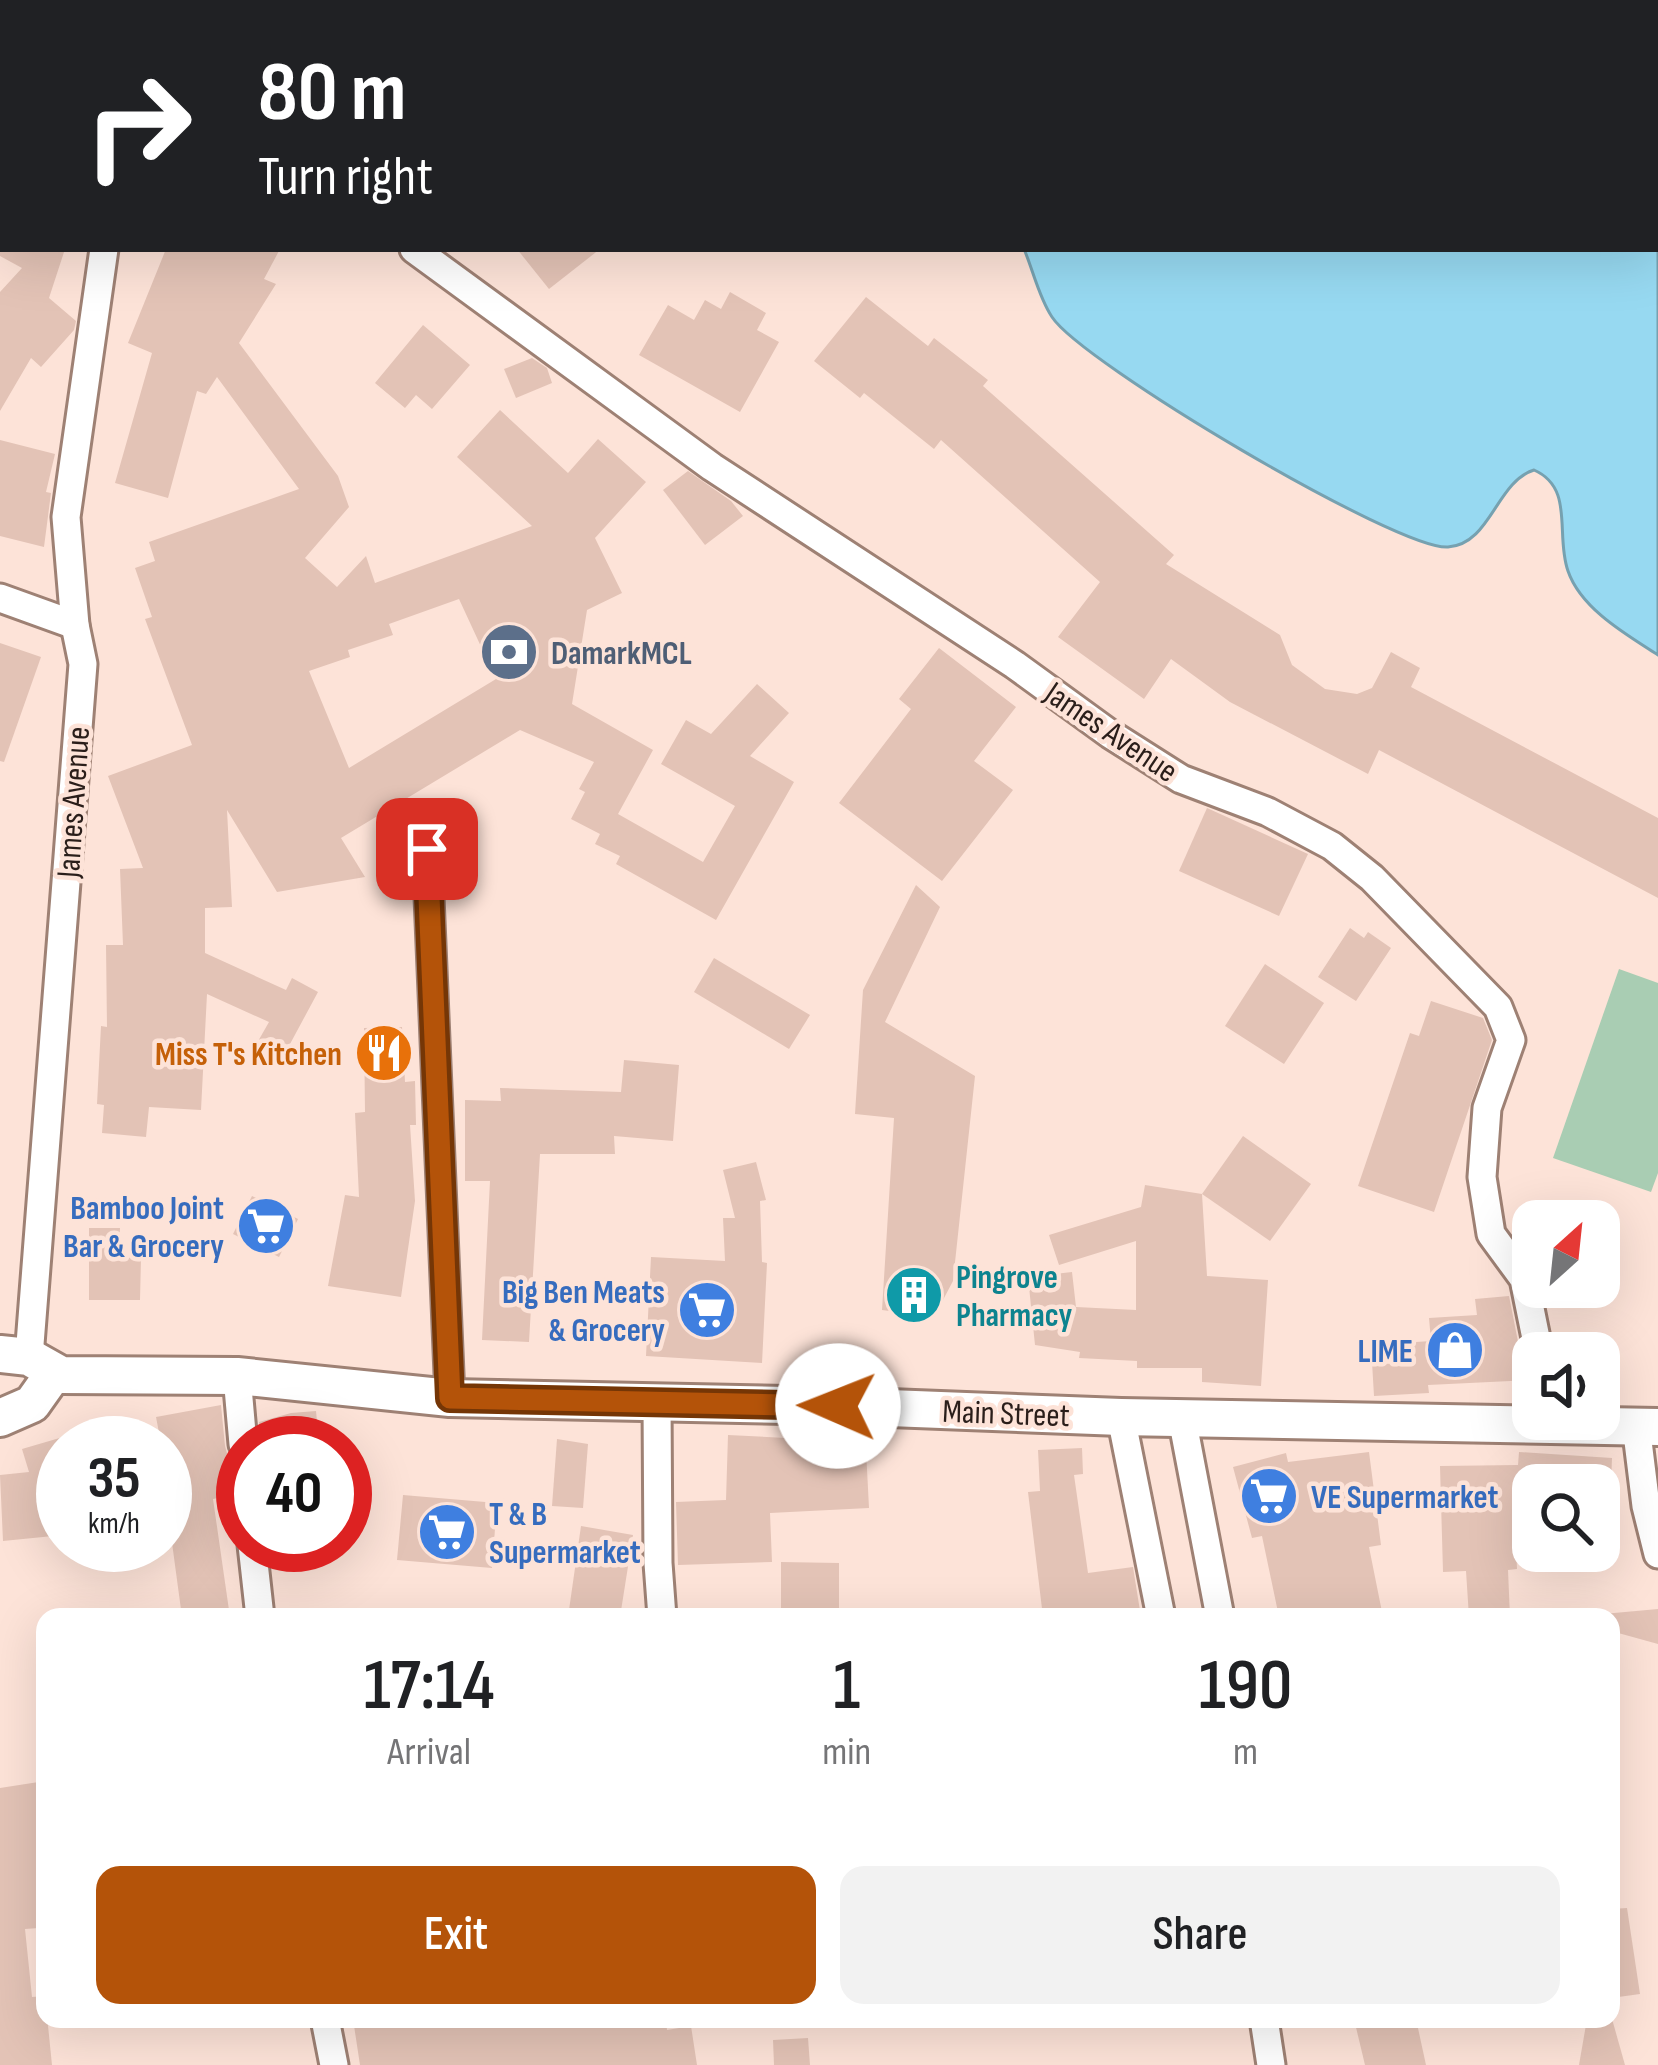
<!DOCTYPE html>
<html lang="en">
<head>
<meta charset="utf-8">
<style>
  :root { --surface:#fff; --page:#f2f2f2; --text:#202124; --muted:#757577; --accent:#b45309 }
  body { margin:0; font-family:"Sofia Sans Condensed",sans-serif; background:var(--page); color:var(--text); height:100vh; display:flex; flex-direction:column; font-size:45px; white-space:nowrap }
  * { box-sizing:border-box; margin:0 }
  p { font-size:39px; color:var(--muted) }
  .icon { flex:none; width:66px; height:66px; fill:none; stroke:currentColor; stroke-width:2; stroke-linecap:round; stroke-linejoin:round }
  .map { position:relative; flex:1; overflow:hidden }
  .details { position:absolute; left:36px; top:1608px; width:1584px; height:420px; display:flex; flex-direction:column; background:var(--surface); border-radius:24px; box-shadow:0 12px 48px #0002 }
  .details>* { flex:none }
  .banner { position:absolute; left:0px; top:0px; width:1659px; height:252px; box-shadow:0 12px 48px #0002; background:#202124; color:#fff; overflow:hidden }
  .needle { width:78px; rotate:27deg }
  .buttons { position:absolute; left:1512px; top:1200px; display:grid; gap:24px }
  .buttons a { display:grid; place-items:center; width:108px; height:108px; border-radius:24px; background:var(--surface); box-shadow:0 12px 48px #0002; font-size:60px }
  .speed { position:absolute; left:36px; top:1416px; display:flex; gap:24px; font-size:60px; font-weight:700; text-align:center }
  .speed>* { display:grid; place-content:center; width:156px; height:156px; border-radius:50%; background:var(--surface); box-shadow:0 12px 48px #0002; line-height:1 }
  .speed small { font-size:30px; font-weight:400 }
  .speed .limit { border:18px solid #d22; background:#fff; color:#111 }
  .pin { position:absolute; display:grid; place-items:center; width:102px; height:102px; color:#fff; margin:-51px; border-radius:24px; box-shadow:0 6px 18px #0006 }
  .me { position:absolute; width:132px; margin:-66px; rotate:271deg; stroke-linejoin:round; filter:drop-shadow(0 0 9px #0008) }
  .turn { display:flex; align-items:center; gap:42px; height:252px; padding:0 60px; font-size:54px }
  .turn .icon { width:156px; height:156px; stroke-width:2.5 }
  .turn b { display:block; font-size:84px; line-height:102px }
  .eta { display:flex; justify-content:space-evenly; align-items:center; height:204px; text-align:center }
  .eta b { font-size:72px; font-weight:600; line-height:84px }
  .cta { display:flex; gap:24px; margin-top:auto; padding:24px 60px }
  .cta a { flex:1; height:138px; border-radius:24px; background:var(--accent); color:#fff; font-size:48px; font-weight:600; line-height:138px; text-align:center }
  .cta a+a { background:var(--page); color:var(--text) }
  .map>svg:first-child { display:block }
</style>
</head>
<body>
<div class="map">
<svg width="1658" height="2065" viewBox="0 0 1658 2065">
  <rect width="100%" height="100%" fill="#fde3d8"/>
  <polygon fill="#a9cdb3" points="1619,969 1658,983 1658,1173 1651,1192 1553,1158"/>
  <path fill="#97d9f1" stroke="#76a1b0" stroke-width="3" d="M546,0H1658V655C1627,635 1581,609 1568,571C1555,535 1575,488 1534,470C1496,482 1491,544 1448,547C1397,550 1082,363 1052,317C1039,298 1033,270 1024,249H1656V3Z"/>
  <g fill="#e3c3b6" fill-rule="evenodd">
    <polygon points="0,249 65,249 49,298 76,321 74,330 41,367 31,358 0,411 0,292 22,268 0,256"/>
    <path d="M166,249H280L264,279L276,284L239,343L338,476L349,507L305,558L337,587L366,556L375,583L532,526L457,457L500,410L568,473L598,439L646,482L595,538L622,593L587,610L572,704L653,750L618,814L703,862L735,806L661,764L686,720L711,734L757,684L789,713L750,756L794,782L716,920L616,864L620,856L595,844L600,834L571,819L585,792L579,789L594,762L520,730L341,838L365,877L277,892L227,810L232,907L205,908V953L286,990L292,978L318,992L283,1057L257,1043L269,1022L207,994L201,1110L149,1107L146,1137L102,1133L104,1105L97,1104L101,1026L107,1027L106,945H123L120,869L143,868L108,776L192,745L145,619L152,617L135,568L155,561L149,542L299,489L217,377L206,394L197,391L168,498L115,483L152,353L128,343ZM459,599L496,679L349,768L309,671L350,657L348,650L393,635L389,624Z"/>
    <polygon points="517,249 600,249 549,289"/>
    <polygon points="730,292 766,313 757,330 779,342 740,412 639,355 668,305 694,320 705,300 721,309"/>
    <polygon points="866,297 928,346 934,338 988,380 983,386 1174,555 1166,564 1280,635 1292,665 1325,689 1357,694 1372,688 1391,652 1420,668 1411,687 1658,818 1658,898 1379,750 1368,774 1230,702 1171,659 1144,699 1058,637 1100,582 941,440 934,449 864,393 860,398 814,361"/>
    <polygon points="423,325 470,365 432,409 416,395 405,408 375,383"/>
    <polygon points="532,358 547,368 552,383 516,398 504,369"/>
    <polygon points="0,440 55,454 46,492 51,493 44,547 0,536"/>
    <polygon points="688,471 731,501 743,516 705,545 663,490"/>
    <polygon points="0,643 41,657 4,762 0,761"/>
    <polygon points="939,648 1016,707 974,761 1013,790 942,881 839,803 911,709 899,699"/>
    <polygon points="1207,808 1308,854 1279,916 1179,871"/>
    <polygon points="916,885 940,907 885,1022 975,1076 953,1281 934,1317 882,1310 894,1118 855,1114 863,990"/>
    <polygon points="1350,928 1364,938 1368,932 1391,948 1356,1001 1318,977"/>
    <polygon points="714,958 810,1015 789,1049 694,992"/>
    <polygon points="1265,964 1324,1003 1284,1064 1225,1026"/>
    <polygon points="1431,1001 1483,1018 1492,1040 1434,1212 1358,1186 1410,1033 1419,1036"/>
    <polygon points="402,1027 405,1082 415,1081 416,1125 410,1125 415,1201 401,1297 328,1286 345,1195 359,1197 355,1113 365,1112 364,1028"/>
    <polygon points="624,1060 679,1065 673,1141 614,1136 615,1154 540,1154 529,1342 482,1340 490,1181 465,1181 465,1100 501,1101 500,1088 621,1092"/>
    <polygon points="1243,1136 1311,1184 1270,1241 1202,1194"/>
    <polygon points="756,1162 766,1200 760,1201 762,1262 767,1263 762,1363 646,1356 651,1257 725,1261 723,1218 735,1218 723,1170"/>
    <polygon points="1145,1185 1202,1194 1207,1276 1268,1280 1261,1386 1202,1382 1202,1368 1137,1368 1137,1361 1079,1358 1080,1352 1035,1345 1028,1277 1072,1272 1076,1307 1136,1310 1136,1241 1059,1265 1049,1235 1141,1207"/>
    <polygon points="252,1196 298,1219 279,1257 233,1234"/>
    <polygon points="89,1228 120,1228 119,1257 141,1258 140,1300 89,1300"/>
    <polygon points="1509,1296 1521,1357 1531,1368 1532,1380 1428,1385 1429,1393 1374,1396 1371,1345 1431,1341 1429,1318 1477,1315 1475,1299"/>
    <polygon points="221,1405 225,1446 238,1494 213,1499 230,1617 182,1617 170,1528 177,1527 165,1466 165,1443 161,1443 156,1417"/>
    <polygon points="316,1411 319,1443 261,1443 259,1422 291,1413"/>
    <polygon points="786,1428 865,1430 869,1508 770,1513 772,1562 678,1565 676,1502 726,1500 728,1435 786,1438"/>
    <polygon points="63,1437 63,1535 3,1541 0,1475 29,1472 22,1449"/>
    <polygon points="557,1439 588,1444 583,1508 552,1506"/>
    <polygon points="1082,1448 1083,1474 1074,1475 1088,1573 1133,1567 1141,1617 1043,1617 1028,1492 1040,1491 1038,1450"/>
    <polygon points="1369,1452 1381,1545 1369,1547 1383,1617 1279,1617 1262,1536 1252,1538 1233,1467 1286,1453 1288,1462"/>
    <polygon points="1519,1452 1612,1458 1611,1485 1533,1485 1533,1524 1515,1523 1517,1569 1508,1570 1510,1617 1469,1617 1466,1571 1443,1572 1440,1466 1518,1465"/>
    <polygon points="403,1495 497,1503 492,1568 397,1560"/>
    <polygon points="581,1526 633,1535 620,1617 568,1617"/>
    <polygon points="781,1562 839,1563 839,1617 781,1617"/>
    <polygon points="1658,1609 1658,1644 1611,1631 1611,1617 1570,1617"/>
    <polygon points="45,1781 45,1913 38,1913 39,1928 25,1929 32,1997 45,1996 52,2065 0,2065 0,1788"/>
    <polygon points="1627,1908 1640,1994 1611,1998 1611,1909"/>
    <polygon points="353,2019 666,2019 667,2030 691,2026 697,2065 360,2065"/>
    <polygon points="1354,2019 1416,2019 1426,2065 1365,2065"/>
    <polygon points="1587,2019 1612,2019 1625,2065 1579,2065"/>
    <polygon points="808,2038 810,2065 774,2065 773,2040"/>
  </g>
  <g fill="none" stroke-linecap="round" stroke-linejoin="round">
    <g stroke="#9e8174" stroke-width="33">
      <g id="minor">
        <polyline points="414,249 712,467 1015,665 1110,734 1181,779 1268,812 1332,846 1372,878 1498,1007 1511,1040 1487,1108 1482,1177 1491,1234 1524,1279 1539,1353"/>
        <polyline points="0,598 75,625"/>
        <polyline points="427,849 450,1398"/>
        <polyline points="29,1357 83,664 75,625 66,517 104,249"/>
        <polyline points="237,1376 243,1444"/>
        <polyline points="657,1402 658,1563 662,1617"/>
        <polyline points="1121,1417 1161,1617"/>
        <polyline points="1182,1418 1220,1617"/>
        <polyline points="1636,1425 1646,1506 1658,1554"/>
        <polyline points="252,1545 260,1617"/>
        <polyline points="325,2019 334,2065"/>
        <polyline points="1264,2019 1271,2065"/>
      </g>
    </g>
    <g stroke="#9e8174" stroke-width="42">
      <g id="tertiary">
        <polyline points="0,1354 29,1357 61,1375 237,1376 450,1398 838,1406 1121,1417 1658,1427"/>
        <polyline points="0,1418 32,1404 54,1373"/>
      </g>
    </g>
    <use href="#minor" stroke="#fff" stroke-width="27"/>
    <use href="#tertiary" stroke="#fff" stroke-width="36"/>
  </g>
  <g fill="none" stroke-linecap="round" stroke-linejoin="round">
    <g stroke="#753606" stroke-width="30">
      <polyline id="route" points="427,849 450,1398 838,1406"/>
    </g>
    <use href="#route" stroke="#b45309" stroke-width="21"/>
  </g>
  <defs>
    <g id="bank-disc" transform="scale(3)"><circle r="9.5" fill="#5c6f8a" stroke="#fde3d8"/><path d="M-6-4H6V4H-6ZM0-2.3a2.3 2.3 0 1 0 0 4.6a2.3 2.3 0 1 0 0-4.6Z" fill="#fff"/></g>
    <g id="restaurant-disc" transform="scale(3)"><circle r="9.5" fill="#e8710a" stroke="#fde3d8"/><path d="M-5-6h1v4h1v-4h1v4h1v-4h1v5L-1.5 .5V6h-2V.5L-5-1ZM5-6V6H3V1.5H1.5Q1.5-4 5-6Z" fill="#fff"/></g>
    <g id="supermarket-disc" transform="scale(3)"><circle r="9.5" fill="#3f7fe0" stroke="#fde3d8"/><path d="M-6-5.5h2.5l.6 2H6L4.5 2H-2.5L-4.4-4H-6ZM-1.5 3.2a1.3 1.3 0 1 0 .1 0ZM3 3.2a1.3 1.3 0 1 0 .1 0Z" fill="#fff"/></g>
    <g id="building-disc" transform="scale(3)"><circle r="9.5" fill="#0f9aa8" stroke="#fde3d8"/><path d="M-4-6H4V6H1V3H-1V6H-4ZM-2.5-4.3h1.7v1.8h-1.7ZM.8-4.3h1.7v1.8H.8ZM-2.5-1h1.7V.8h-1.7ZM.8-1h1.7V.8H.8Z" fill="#fff"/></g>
    <g id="shop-disc" transform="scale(3)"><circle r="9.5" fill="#3f7fe0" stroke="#fde3d8"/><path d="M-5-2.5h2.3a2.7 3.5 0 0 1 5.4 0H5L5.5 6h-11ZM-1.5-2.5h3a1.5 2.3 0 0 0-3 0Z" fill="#fff"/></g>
  </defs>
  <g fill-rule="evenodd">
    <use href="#bank-disc" x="509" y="652"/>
    <use href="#restaurant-disc" x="384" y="1053"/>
    <use href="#supermarket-disc" x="266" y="1226"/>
    <use href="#building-disc" x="914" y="1295"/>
    <use href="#supermarket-disc" x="707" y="1310"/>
    <use href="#shop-disc" x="1455" y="1350"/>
    <use href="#supermarket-disc" x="1269" y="1496"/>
    <use href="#supermarket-disc" x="447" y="1532"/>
  </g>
  <g text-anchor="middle" stroke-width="9" stroke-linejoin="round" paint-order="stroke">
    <g font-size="33" font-weight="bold" fill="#4e5e75" stroke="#fde3d8" text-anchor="start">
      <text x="551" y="664">DamarkMCL</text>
    </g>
    <g font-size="33" fill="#2a1e1a" stroke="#fde3d8">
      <text transform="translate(1112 731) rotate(34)" y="12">James Avenue</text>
      <text transform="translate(72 802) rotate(-86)" y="12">James Avenue</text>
      <text transform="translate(1006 1412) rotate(2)" y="12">Main Street</text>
    </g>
    <g font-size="33" font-weight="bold" fill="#c56008" stroke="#fde3d8" text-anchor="end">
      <text x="342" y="1065">Miss T's Kitchen</text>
    </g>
    <g font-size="33" font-weight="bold" fill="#366cbe" stroke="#fde3d8" text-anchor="end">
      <text x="224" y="1219">Bamboo Joint<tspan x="224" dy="38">Bar &amp; Grocery</tspan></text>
      <text x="665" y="1303">Big Ben Meats<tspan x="665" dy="38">&amp; Grocery</tspan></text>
      <text x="1413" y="1362">LIME</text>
      <text x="1311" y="1508" text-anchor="start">VE Supermarket</text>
      <text x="489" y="1525" text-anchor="start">T &amp; B<tspan x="489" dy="38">Supermarket</tspan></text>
    </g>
    <g font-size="33" font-weight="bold" fill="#0d838f" stroke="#fde3d8" text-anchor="start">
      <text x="956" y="1288">Pingrove<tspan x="956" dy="38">Pharmacy</tspan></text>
    </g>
  </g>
</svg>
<div class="buttons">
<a><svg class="needle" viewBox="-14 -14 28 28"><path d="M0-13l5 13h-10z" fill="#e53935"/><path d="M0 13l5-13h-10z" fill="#757577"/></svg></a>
<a><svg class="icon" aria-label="sound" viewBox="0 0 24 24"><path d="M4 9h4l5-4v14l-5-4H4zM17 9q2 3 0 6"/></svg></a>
<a><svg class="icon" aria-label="search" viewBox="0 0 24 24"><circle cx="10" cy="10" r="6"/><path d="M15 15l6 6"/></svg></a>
</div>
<div class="speed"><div>35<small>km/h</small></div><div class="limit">40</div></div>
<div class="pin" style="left:427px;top:849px;background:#d93025"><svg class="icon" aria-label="arrive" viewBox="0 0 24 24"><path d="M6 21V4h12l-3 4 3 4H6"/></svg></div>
<svg class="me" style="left:838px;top:1406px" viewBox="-20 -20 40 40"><circle r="19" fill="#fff"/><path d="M0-13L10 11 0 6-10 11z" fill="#b45309"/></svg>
<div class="banner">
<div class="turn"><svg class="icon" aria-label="right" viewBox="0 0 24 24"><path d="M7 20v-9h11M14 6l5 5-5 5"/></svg><div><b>80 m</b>Turn right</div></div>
</div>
<section class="details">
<div class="eta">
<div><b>17:14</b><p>Arrival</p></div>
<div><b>1</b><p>min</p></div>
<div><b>190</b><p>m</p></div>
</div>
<div class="cta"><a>Exit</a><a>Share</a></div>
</section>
</div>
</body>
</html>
